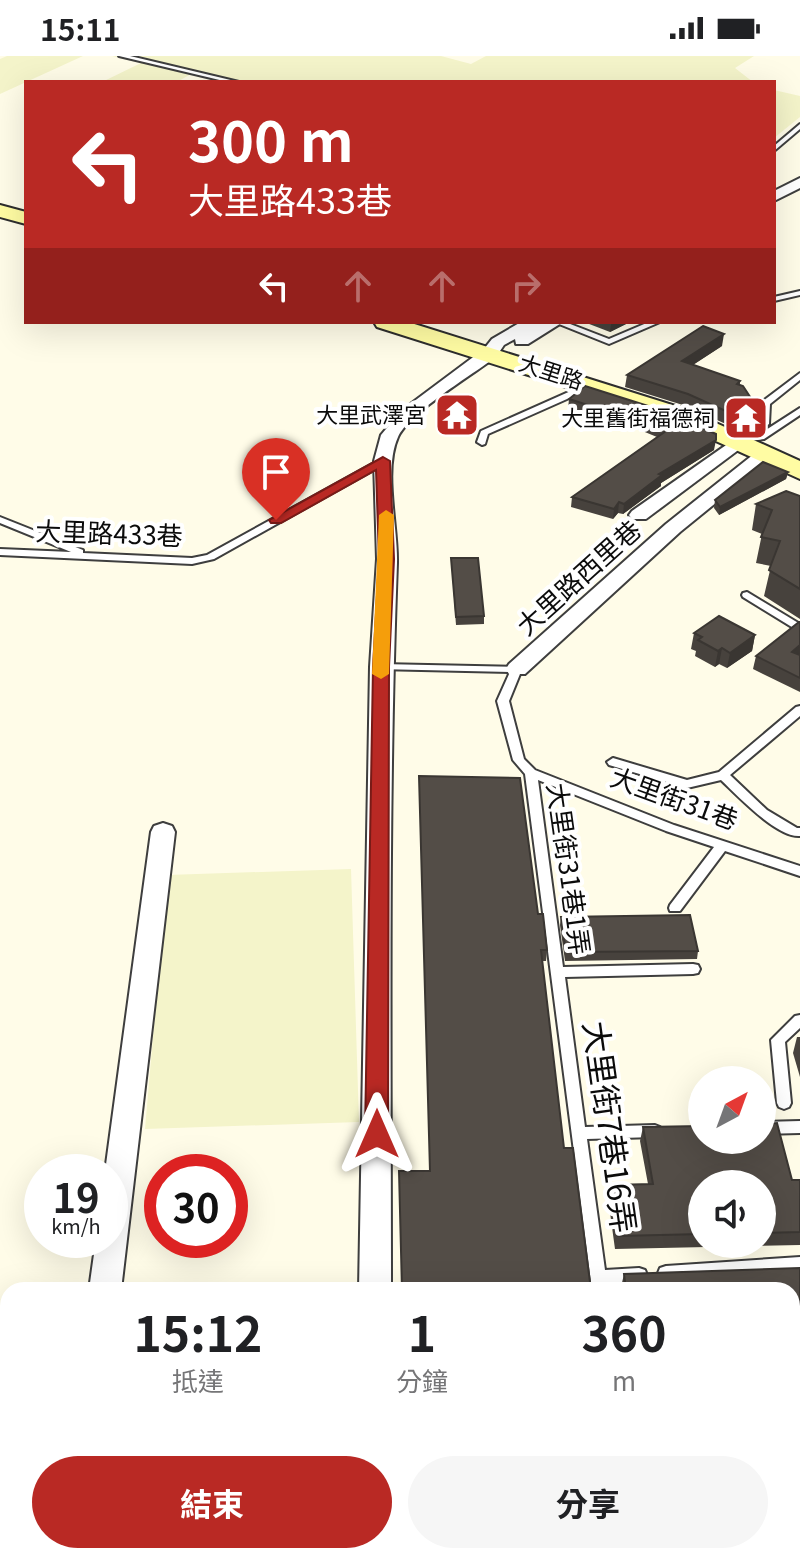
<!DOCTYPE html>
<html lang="zh-TW">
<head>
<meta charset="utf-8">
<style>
  :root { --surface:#fff; --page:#f6f6f6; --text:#202124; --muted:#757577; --accent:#b92924 }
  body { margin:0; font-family:Georgia,"Noto Sans TC",serif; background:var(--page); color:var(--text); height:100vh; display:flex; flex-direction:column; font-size:30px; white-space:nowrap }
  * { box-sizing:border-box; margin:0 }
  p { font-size:26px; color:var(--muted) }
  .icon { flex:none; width:44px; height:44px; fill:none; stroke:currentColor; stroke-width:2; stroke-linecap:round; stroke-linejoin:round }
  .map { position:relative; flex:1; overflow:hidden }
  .panel { position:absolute; left:0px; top:1226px; width:800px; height:282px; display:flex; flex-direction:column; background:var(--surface); border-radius:24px 24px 0 0; box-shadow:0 8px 32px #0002 }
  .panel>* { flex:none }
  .guide { position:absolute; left:24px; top:24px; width:752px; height:244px; border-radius:0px; box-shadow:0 8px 32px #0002; background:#b92924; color:#fff; overflow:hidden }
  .needle { width:52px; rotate:41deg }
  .fabs { position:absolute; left:688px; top:1010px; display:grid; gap:16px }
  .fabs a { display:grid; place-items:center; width:88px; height:88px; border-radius:50%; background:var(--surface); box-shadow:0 8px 32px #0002; font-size:40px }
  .speed { position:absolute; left:24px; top:1098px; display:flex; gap:16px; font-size:40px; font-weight:700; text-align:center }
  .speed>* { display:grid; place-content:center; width:104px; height:104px; border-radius:50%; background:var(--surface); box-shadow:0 8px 32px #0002; line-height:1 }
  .speed small { font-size:20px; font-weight:400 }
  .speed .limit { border:12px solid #d22; background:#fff; color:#111 }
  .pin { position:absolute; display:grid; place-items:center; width:68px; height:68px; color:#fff; margin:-82px -34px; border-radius:50% 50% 50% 0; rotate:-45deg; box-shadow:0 0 8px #0007 }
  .pin .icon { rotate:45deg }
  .me { position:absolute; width:88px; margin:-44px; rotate:0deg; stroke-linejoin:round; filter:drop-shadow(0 0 6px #0008) }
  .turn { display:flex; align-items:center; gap:28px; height:168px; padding:0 32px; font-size:36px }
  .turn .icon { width:104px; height:104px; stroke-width:2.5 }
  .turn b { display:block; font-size:56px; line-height:68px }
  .lanes { display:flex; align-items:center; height:76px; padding:0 32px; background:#0003; justify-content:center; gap:40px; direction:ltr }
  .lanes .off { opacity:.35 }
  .eta { display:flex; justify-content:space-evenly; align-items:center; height:136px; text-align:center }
  .eta b { font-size:48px; font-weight:700; line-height:56px }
  .action { display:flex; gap:16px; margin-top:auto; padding:16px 32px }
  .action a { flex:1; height:92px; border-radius:48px; background:var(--accent); color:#fff; font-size:32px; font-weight:700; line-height:92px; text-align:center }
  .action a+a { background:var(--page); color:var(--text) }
  .status { display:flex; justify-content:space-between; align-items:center; height:56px; padding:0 40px; background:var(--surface); direction:ltr }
  .status svg { height:22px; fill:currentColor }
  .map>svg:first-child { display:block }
</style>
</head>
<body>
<div class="status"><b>15:11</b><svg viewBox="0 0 49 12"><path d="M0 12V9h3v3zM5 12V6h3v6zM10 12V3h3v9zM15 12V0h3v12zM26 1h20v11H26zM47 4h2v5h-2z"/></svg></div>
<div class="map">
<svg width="800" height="1507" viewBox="0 0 800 1507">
  <rect width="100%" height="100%" fill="#fffce8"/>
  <g fill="#f4f4ca">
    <polygon points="7,0 83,0 0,38 0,3"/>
    <polygon points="112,0 441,0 471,8 486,0 754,0 735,12 753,26 224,26 191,18 177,26 102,26 141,7"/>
    <polygon points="774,34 800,40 800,61 774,82"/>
    <polygon points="351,813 359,1066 145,1073 167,819"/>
  </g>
  <polygon fill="#cae8b3" points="0,1366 8,1366 8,1500 282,1500 281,1507 0,1507"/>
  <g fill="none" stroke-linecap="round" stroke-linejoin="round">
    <g fill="#aed5f6" fill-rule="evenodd">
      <polygon points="800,1319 800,1351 792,1352 792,1320"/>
      <rect x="0" y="1341" width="8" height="34"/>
    </g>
    <g stroke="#3e3e3e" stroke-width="4">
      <g id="lane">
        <polygon points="119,0 130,0 239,26 228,26"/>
        <polygon points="800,68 800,73 774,95 774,90"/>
        <polygon points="800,235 800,239 774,245 774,241"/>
        <polygon points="554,266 565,266 609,283 649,266 660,266 609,288"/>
        <polygon points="800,317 800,324 770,348 769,368 752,380 758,379 800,352 800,359 764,383 736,387 736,383 762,365 763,345"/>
        <polygon points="591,326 594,327 594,331 488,378 485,388 482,389 477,386 481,375"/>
        <polygon points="383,402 386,403 386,407 214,503 192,508 0,499 0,493 71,496 0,467 0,461 83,494 83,497 192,502 207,499"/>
        <polygon points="747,536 800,568 800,576 743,541 742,539 743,537"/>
        <polygon points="381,608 521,611 522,613 509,645 524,703 535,714 674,769 800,810 800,820 725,795 680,855 670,855 669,852 670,849 714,791 666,775 538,724 563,911 693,908 698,909 700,913 698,917 693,918 565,921 585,1071 655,1069 660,1071 662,1075 660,1079 655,1081 587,1083 605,1214 639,1212 645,1214 647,1219 645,1224 607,1229 608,1234 592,1234 525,718 513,704 497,645 510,616 377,613 376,611 377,609"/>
        <path d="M800,650V660L730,719L767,754L797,772H800V780C777,782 737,739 721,724L687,732L609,709L607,706L613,702L687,724L719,716L796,651Z"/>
        <polygon points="800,959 800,972 785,986 791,1047 789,1051 784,1053 779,1051 777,1047 771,984 795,960"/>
        <polygon points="800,1065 800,1077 762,1078 762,1066"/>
        <polygon points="800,1201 800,1215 666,1224 660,1222 658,1217 660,1212 666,1210"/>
        <rect x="792" y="1292" width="8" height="16"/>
        <polygon points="8,1320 8,1336 0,1337 0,1321"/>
        <polygon points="800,1355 800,1371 792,1372 792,1356"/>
        <polygon points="636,1500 654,1500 655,1507 637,1507"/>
      </g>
    </g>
    <g stroke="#3e3e3e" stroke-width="4">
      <g id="street">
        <polygon points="800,122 800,132 774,145 774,135"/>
        <path d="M521,266H563L528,288H516L515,283L504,289L496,301C473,318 409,357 398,381C383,414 398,471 397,507C388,749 391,992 391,1234H359L370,611L377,503L374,405L381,379L401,355L484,293L492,283Z"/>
        <polygon points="739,380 748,385 745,389 646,463 632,463 629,459 632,455"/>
        <polygon points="765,393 771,394 774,398 771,402 680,476 525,618 509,618 506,613 509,608 666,468 759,394"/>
        <polygon points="163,767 172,770 175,776 121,1234 89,1234 96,1184 110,1184 110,1116 105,1116 151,776 154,770"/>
        <rect x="359" y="1500" width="36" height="7"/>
      </g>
    </g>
    <g stroke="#2d2d2d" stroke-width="4">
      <g id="secondary">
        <polygon points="0,149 26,156 26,168 0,161"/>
        <polygon points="374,266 408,266 685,353 800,405 800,423 667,363 377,271"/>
      </g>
    </g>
    <use href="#lane" fill="#fff" fill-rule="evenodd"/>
    <use href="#street" fill="#fff" fill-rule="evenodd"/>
    <use href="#secondary" fill="#fffca3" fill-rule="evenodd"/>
  </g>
  <g fill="#47423d" fill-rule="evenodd">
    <polygon points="584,266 630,266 610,276"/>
    <polygon points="722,290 693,309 740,325 740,329 758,353 756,365 728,369 686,350 625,331 627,319"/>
    <polygon points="585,330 714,394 661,427 661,430 623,458 618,457 613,463 571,451 572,441 657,381 601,358 596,362 568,353 569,343"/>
    <polygon points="788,416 786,423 719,459 714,452 715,444"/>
    <polygon points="800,440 800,563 764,540 771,510 756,507 762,478 752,474 756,448"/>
    <polygon points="451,502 484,560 484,568 456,569"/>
    <polygon points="800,566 800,636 753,613 756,600"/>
    <polygon points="694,577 755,579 752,595 727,612 719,608 715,611 695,600 696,595 691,593"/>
    <polygon points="538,858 547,894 546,905 542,905 430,1115"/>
    <polygon points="561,861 698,895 697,903 565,905 560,869"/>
    <polygon points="797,981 800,981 800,1021 793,997"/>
    <path d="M643,1071L792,1124H800V1189L615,1193L608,1142L610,1129L648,1128L640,1085ZM702,1128H762V1188H702Z"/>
    <polygon points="800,1212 800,1281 792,1281 792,1234 621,1234 621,1231 624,1218"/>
  </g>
  <g fill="#3a3632">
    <polygon points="615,266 630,266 610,276 611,268"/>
    <polygon points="724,278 722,290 680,317 682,305"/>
    <polygon points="602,349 601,358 596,362 597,352"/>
    <polygon points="758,353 756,365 728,369 730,357"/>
    <polygon points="716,384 714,394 661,427 661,430 623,458 624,448 659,418"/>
    <polygon points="788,416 786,423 719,459 720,451"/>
    <polygon points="619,446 618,457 613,463 614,453"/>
    <polygon points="755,579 752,595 727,612 730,597"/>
    <polygon points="800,589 800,600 792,596"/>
    <polygon points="722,592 719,608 715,611 718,595"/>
  </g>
  <g fill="#534d47" stroke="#3a3632" stroke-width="2">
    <polygon points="703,270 724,278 682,305 740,325 737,328 743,330 758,353 730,357 688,338 627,319"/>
    <polygon points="585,330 667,356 716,378 716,384 659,418 662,419 624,448 619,446 614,453 572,441 666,375 602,349 597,352 569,343"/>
    <polygon points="763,406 788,416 720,451 715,444"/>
    <polygon points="786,435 800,440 800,533 769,514 780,485 761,481 772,454 756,448"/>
    <polygon points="451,502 478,502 484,560 456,561"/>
    <polygon points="719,560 755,579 730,597 722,592 718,595 698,584 702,581 694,577"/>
    <polygon points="799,566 800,566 800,589 792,596 800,599 800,622 756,600"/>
    <polygon points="419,720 520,722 538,858 543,858 547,894 541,894 564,1092 573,1092 591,1234 402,1234 399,1115 430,1115"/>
    <polygon points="690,859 698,895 566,896 561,861"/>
    <polygon points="762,1063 766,1068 777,1067 792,1124 800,1124 800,1176 762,1177 762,1128 702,1128 702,1178 618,1180 610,1129 653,1128 643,1071 702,1070 702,1084 762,1084"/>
    <polygon points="800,1212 800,1269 792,1269 792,1234 626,1234 624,1218"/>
  </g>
  <polygon fill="#b92924" stroke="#781b17" stroke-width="2" points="383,401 390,405 394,503 389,611 388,1078 384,1085 377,1088 369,1085 365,1078 373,611 379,503 376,414 281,467 271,467 269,464"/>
  <polygon fill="#f59e0b" points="386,454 394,459 389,618 381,623 372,618 379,459"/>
  <defs>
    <g id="temple-square" transform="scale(2.3)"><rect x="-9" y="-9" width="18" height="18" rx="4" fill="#b92924" stroke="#fff"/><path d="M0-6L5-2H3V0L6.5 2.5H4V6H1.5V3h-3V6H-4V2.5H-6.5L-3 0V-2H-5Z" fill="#fff"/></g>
  </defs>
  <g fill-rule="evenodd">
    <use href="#temple-square" x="457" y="359"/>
    <use href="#temple-square" x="746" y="362"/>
  </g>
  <g text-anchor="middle" stroke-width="8" stroke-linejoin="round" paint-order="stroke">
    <g font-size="22" fill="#0b0b0b" stroke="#fff">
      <text transform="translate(551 316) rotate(18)" y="8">大里路</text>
    </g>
    <g font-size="22" fill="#0b0b0b" stroke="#fff" text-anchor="end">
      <text x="426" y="367">大里武澤宮</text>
      <text x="715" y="370">大里舊街福德祠</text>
    </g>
    <g font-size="26" fill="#0b0b0b" stroke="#fff">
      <text transform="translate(109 478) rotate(2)" y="9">大里路433巷</text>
      <text transform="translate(579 522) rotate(-42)" y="9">大里路西里巷</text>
      <text transform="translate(674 743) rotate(20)" y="9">大里街31巷</text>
      <text transform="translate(568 813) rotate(82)" y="9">大里街31巷1弄</text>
    </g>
    <g font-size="32" fill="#0b0b0b" stroke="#fff">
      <text transform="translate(609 1071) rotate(82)" y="11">大里街7巷16弄</text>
    </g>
  </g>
</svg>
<div class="fabs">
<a><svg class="needle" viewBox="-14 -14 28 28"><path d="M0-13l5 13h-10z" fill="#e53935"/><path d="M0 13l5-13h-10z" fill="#757577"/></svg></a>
<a><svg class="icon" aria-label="sound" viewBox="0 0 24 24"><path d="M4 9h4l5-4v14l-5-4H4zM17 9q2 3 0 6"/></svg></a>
</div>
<div class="speed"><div>19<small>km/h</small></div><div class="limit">30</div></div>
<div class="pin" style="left:276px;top:464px;background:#d93025"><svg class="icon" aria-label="arrive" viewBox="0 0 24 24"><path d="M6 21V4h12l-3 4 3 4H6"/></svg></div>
<svg class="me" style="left:377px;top:1078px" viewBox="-20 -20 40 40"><path d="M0-17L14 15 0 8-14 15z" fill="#b92924" stroke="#fff" stroke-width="4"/></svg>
<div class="guide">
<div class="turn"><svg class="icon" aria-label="left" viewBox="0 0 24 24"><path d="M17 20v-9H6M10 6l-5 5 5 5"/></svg><div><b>300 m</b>大里路433巷</div></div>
<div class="lanes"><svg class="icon" aria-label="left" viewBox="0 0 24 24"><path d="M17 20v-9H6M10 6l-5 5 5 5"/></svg><svg class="icon off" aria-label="ahead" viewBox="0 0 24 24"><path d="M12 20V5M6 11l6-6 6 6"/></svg><svg class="icon off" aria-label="ahead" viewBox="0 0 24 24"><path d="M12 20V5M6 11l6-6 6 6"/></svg><svg class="icon off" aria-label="right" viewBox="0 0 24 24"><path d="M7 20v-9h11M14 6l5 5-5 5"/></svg></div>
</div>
<section class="panel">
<div class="eta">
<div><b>15:12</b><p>抵達</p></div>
<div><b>1</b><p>分鐘</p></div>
<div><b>360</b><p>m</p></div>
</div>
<div class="action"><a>結束</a><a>分享</a></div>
</section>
</div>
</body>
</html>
